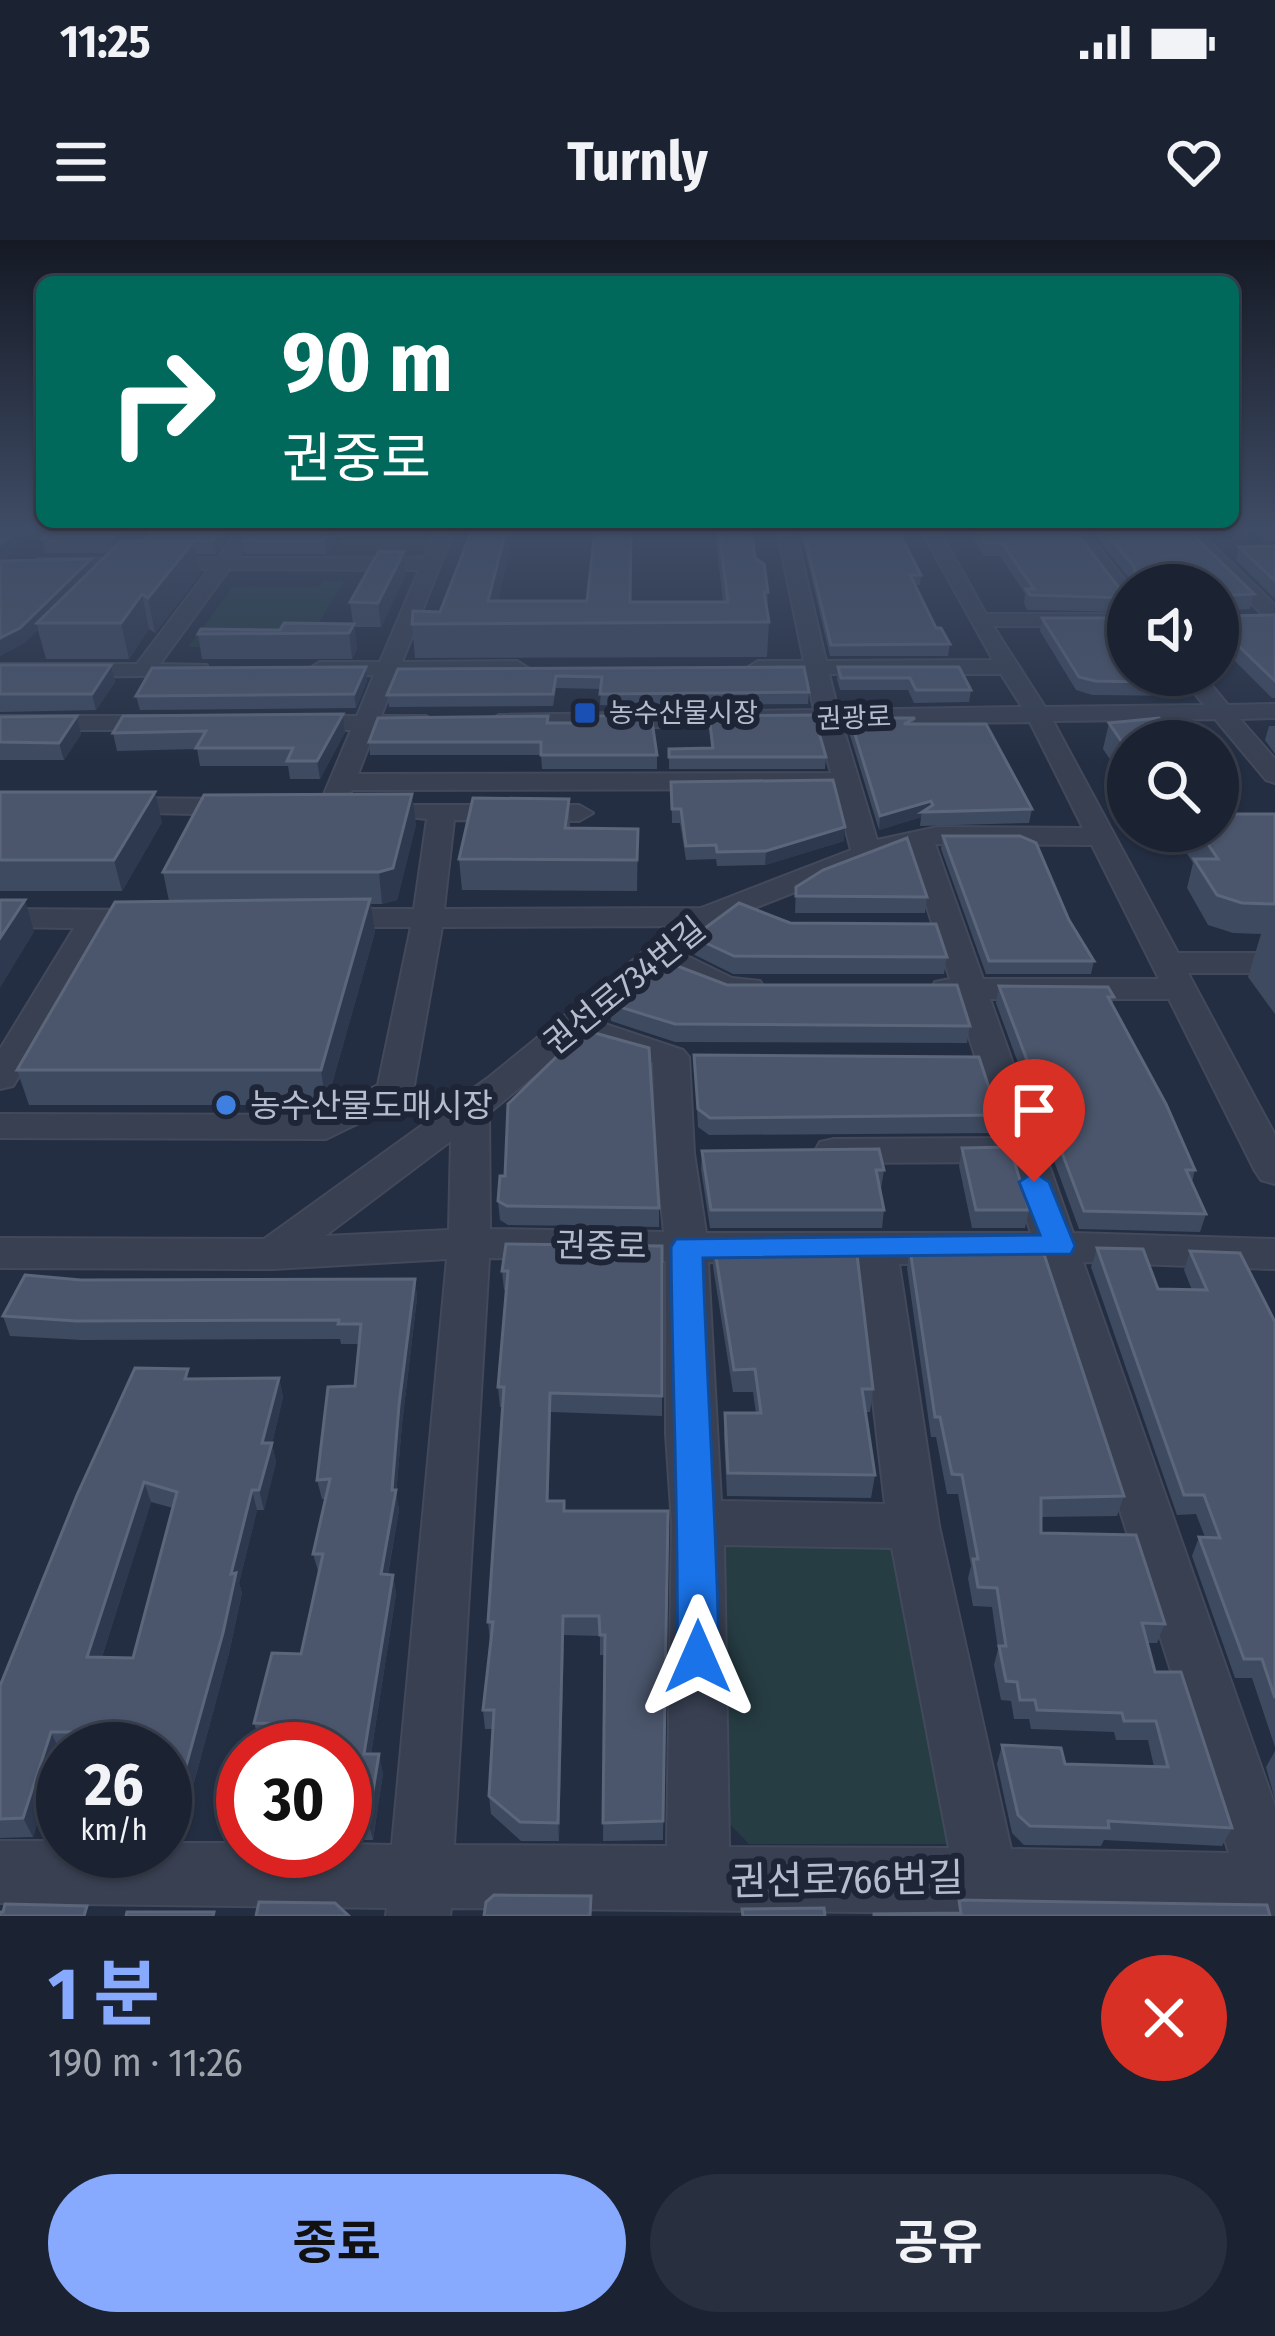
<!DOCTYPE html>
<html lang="ko">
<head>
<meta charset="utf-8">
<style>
  :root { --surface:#1b2232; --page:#282f3e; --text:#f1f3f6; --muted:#a0a4ac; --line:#393f4d; --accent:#87aaff }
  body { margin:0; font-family:"Fira Sans Condensed","Noto Sans KR",sans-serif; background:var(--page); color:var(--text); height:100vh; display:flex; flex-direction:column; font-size:45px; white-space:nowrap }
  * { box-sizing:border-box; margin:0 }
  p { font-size:39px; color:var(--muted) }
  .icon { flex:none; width:66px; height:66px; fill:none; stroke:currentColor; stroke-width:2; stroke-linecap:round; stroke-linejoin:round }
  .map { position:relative; height:1676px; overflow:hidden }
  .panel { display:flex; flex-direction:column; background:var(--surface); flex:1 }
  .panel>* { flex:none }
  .banner { position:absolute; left:36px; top:36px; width:1203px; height:252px; border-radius:18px; box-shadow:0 3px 9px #0004,0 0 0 3px var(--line); background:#00695c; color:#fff; overflow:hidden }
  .buttons { position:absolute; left:1107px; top:324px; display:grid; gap:24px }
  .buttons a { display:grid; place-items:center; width:132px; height:132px; border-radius:50%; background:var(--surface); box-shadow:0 3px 9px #0004,0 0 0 3px var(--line); font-size:60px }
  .speed { position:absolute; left:36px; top:1482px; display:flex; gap:24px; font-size:60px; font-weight:700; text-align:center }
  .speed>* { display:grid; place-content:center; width:156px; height:156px; border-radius:50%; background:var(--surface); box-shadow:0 3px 9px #0004,0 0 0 3px var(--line); line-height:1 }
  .speed small { font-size:30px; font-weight:400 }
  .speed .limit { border:18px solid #d22; background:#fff; color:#111 }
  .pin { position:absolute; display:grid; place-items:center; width:102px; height:102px; color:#fff; margin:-123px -51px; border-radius:50% 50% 50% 0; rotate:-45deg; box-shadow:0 0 12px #0007 }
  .pin .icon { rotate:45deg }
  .me { position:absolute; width:132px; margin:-66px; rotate:0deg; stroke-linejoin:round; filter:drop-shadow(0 0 9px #0008) }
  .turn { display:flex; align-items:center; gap:42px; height:252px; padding:0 48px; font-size:54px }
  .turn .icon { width:156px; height:156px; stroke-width:2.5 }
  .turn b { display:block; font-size:84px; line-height:102px }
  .round { display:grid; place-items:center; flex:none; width:126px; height:126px; border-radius:63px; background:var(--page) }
  .overview { display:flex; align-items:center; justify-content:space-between; height:204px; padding:0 48px }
  h1 { font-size:72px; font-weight:700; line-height:90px; color:var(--accent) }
  .primary-button { display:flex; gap:24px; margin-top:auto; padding:24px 48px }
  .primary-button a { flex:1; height:138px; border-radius:72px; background:var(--accent); color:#111; font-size:48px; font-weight:700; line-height:138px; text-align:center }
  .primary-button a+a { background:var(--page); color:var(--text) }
  .status { display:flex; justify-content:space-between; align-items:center; height:84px; padding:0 60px; background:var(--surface); direction:ltr }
  .status svg { height:33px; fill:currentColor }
  header { display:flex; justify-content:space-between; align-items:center; height:156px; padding:0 48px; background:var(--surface); font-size:54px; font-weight:700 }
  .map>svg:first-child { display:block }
</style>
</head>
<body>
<div class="status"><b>11:25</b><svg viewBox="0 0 49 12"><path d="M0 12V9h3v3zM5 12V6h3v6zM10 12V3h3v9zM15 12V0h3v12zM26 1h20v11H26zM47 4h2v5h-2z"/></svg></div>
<header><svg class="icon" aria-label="menu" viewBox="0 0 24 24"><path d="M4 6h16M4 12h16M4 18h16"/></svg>Turnly<svg class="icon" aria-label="heart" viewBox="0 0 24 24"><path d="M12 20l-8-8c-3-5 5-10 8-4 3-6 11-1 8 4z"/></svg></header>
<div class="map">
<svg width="1275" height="1676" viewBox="0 0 1275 1676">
  <rect width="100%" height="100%" fill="#242e42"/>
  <g fill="#263d43">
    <polygon points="437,297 426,321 330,322 343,298"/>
    <polygon points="323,342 343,342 304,408 188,407 233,347 318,347"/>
    <polygon points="725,1306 890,1310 911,1331 959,1583 947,1604 749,1604 718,1572 712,1316"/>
  </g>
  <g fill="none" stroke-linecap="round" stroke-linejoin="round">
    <g stroke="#42495b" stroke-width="4">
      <g id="minor">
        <path d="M239,290H257L237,318H424L436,290H454L402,422L517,421L528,428L517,435H397L381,476H426L438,483L426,490H375L358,534L831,533L818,485L499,489L487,482L499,475L814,470L807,434L758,435L747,428L758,421H804L777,290H795L826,421L993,420L921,290H939L986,374H1128V386H993L1045,467L1204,465L1180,435H1203L1228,465L1275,464V478L1240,479L1275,519V543L1266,540L1215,479L1053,481L1178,713H1275V733H1188L1275,895V944L1261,940L1255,931L1169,759H990L1073,993L1275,999V1029L1083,1022L1275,1566V1676L451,1668L450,1676H386L387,1668L0,1663V1601H63V1611H165V1603H243V1611H345V1604L392,1605L447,1019L273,1029L0,1028V998L264,999L489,837L675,686L442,687L413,851L408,859L326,899L0,898V874L320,875L378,845L411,687H328L313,678L328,669H414L427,579L408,577L405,571L408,565H579L593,573L579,581L454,580L444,669L701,668L851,610L835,549L352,550L344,565H326L322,559L351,490H295L283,483L295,476H357L374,435L320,436L309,429L320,422H380L419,330L229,329L160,424L207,425V435L0,438V424H137L209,329H45L38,327V319L218,318ZM829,434H1001L1022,467L838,470ZM1030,482L1083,588L937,587L877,600L842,484ZM935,604L1092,605L1159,739H983ZM908,608L950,739L935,742L931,749L935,756L957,759L1001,898L834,899L820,902L815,911L820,920L834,923L1009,922L1031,993H706L694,913L689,817L683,810L599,782L663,728L714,755H760L764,748L760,741L732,738L681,713L716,683ZM580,798L653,823L656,913L664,992L490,989L489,873ZM451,901L449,990L325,996ZM489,1018L666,1021V1194L672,1283L667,1606L454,1605ZM708,1022L857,1024L885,1264L721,1261ZM1041,1022L1229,1613L1011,1609L939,1286L899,1024ZM724,1305L892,1308L949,1608L729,1607Z"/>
        <polygon points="1067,290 1085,290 1129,345 1128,363 1121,361"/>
        <polygon points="1178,290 1197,290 1275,365 1275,382 1268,380"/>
        <polygon points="0,476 168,476 180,483 168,490 0,490"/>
        <polygon points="112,558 242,559 255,567 242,575 103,572 99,566 103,560"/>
        <polygon points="0,669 152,670 167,679 152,688 105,688 18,838 13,846 0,849 0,809 74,688 0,687"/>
      </g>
    </g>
    <use href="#minor" fill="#384052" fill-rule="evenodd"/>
  </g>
  <g fill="#3e4a60" fill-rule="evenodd">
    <polygon points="0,290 37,290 1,321 93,329 108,313 45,313 42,299 51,290 137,290 126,301 144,301 153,290 233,290 216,314 196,314 200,334 155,393 149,389 129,419 46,419 38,390 24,403 0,416"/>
    <polygon points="251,290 425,290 420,297 336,297 326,314 246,314 243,300"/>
    <polygon points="472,290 514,290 498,361 723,362 715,290 751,290 755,318 768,352 767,370 769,382 767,417 415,418 412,384 440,372"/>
    <polygon points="800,290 898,290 921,335 920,345 915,345 936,388 950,404 948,416 830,416"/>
    <polygon points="968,290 1074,290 1120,349 1128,351 1128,372 1027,370 1024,363 1025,354 1000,316 984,316"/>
    <polygon points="1091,290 1188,290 1254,354 1250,369 1218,371 1218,345 1132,345 1132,342"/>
    <polygon points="1255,290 1275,290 1275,302 1265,302"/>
    <polygon points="1275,306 1275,359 1236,320 1239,307"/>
    <polygon points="404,312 406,334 381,387 354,387 357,409 352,419 202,419 198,394 353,384 350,362"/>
    <polygon points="1218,372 1222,376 1275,375 1275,458 1272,458 1218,404"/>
    <polygon points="1042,378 1194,443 1191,456 1092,455 1076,450 1040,391"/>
    <polygon points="0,425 111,425 115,442 96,470 0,472"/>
    <polygon points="804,427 809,452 808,464 600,465 601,449 556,448 553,466 389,467 387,455 398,429"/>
    <polygon points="838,427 959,427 971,450 969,462 914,463 908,450 840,450 837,439"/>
    <polygon points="367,441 356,468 140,470 136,456"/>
    <polygon points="343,474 345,492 320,539 290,539 288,526 200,526 197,509 117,511 113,493"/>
    <polygon points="77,476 81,494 64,520 0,520 0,477"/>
    <polygon points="709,476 826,517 825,529 669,529 669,509 711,508"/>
    <polygon points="850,478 915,478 914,484 1032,569 1029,583 920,586 921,577 879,590 849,492"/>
    <polygon points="548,483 597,483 657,515 657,529 542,529 541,515 370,515 369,502"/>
    <polygon points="1109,483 1128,501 1128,546 1103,509"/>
    <polygon points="1269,486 1275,486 1275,514 1265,500"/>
    <polygon points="671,542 844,601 765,625 717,626 716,619 686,620 680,583 672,583"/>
    <polygon points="0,552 162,582 122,651 0,651"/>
    <polygon points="569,559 570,588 638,589 637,651 462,650 459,619"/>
    <polygon points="1233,574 1275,574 1275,774 1248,737 1261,694 1233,693 1208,685 1187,648 1193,623 1174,593 1159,593 1157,591 1218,591"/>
    <polygon points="416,584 397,660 382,664 371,664 375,692 326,865 29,865 17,830 169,661 163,632"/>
    <polygon points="943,596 1069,680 1094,721 1091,734 986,734 941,609"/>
    <polygon points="796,647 927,657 925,673 795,673"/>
    <polygon points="790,683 947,717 944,734 733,734 693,714 693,697"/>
    <polygon points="727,745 970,786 967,803 675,802 611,781 610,764"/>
    <polygon points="999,746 1114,757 1112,765 1195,930 1192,942 1206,974 1200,992 1079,989 996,763"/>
    <polygon points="694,815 998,875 995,893 709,895 698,887"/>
    <polygon points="962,908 1029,970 1025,988 972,988 959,926"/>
    <polygon points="702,911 884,930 881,949 884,970 882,988 710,988 701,929"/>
    <polygon points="505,936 659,968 659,987 508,985 500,980 498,961"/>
    <polygon points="714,1004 873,1149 870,1172 866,1172 875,1235 871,1258 727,1256 724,1196 725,1173 756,1173 753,1152 733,1152 713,1027"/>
    <polygon points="662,1006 662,1176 551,1172 548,1261 564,1261 565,1271 668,1271 663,1600 603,1601 605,1415 600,1415 600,1396 564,1395 559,1601 521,1601 491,1574 489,1556 493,1489 485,1489 483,1470 490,1401 488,1382 503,1167 500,1167 498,1147 507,1050 504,1050 502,1031"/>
    <polygon points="1097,1008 1158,1049 1192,1050 1184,1030 1190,1011 1275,1082 1275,1507 1252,1438 1235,1438 1192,1316 1199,1297 1205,1297 1196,1274 1177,1275 1091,1027"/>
    <polygon points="910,1009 1124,1256 1117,1276 1041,1277 1041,1293 1165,1384 1157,1403 1147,1403 1155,1432 1232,1588 1222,1606 1104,1600 1101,1606 1024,1605 1012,1593 997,1524 1002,1505 1065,1524 1154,1527 1148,1500 1116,1500 1114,1492 1031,1489 1029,1479 1014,1479 1011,1461 1001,1460 994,1425 998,1409 992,1367 973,1366 968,1338 971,1326 958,1254 947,1254 936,1197 931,1197 907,1028"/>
    <polygon points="415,1039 417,1058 402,1184 396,1255 399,1270 388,1334 393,1335 396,1354 371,1514 383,1533 373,1600 345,1600 345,1509 316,1503 260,1502 254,1483 301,1414 319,1334 313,1314 325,1259 322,1259 317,1240 355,1146 359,1104 341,1104 340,1099 82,1100 10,1096 3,1076 81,1040"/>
    <path d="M279,1138L283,1157L272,1204L276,1222L264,1270H257L239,1343L242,1353L229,1413L179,1598L165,1600V1509H63L60,1511L33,1597L0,1598V1446L191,1139ZM151,1262L173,1268L133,1418L102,1417Z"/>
    <polygon points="1275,1511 1275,1560 1266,1527"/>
  </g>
  <g fill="#2e394f">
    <polygon points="17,290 37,290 1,321 0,332 0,304"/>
    <polygon points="121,290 137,290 114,313 111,299"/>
    <polygon points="221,290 233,290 216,314 213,300"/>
    <polygon points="330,290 336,290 336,297 326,314 324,300"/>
    <polygon points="506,290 514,290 493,383 488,361"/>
    <polygon points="194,301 200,334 155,393 148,358"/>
    <polygon points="404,312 406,334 381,387 378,363"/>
    <polygon points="91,319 94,334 37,383 38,390 24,403 0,416 0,398"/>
    <polygon points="142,354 149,389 129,419 121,383"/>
    <polygon points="354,384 357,409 352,419 349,393"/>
    <polygon points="111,425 115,442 96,470 92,454"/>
    <polygon points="366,427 367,441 356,468 354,454"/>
    <polygon points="343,474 345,492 320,539 317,521"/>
    <polygon points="77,476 81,494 64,520 59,503"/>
    <polygon points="155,552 162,582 122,651 114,620"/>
    <polygon points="412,554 416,584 397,660 382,664 379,632"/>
    <polygon points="931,561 929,571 922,572 921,577 879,590 880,576"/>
    <polygon points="845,587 844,601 765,625 766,611"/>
    <polygon points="370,659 375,692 326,865 321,830"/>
    <polygon points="25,660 34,692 0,748 0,698"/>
    <polygon points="415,1039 417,1058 402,1184 396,1255 399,1270 384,1354 381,1334"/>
    <polygon points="279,1138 283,1157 272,1204 276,1222 264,1270 259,1250 262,1203"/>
    <polygon points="550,1153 551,1172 548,1280 547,1261"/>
    <polygon points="144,1242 151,1262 96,1436 87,1417"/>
    <polygon points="252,1250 257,1270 239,1343 242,1353 229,1413 179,1598 171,1580"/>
    <polygon points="393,1335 396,1354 368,1533 364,1514"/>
    <polygon points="563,1376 564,1395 559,1601 558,1583"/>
    <polygon points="51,1492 60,1511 33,1597 23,1578"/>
    <polygon points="379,1514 383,1533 373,1600 368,1582"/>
  </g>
  <g fill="#4b566c" stroke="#5b667b" stroke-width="3" fill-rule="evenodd">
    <polygon points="0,290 17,290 0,304"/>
    <polygon points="51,290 121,290 111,299 42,299"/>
    <polygon points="153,290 221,290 213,300 143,300"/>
    <polygon points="250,290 330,290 324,300 243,300"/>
    <polygon points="472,290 506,290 488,361 587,361 595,290 631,290 630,362 728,362 719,290 751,290 755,318 764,324 768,352 764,352 769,382 412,384 413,371 440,372"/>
    <polygon points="803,290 898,290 921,335 910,335 936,388 941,388 950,404 831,405"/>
    <polygon points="978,290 1074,290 1120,349 1128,351 1128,358 1030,355 1026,349 1034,349 1002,303 986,303"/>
    <polygon points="1104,290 1188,290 1254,354 1218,356 1218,361 1218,345 1134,345 1135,328"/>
    <polygon points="121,301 194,301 148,358 142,354 121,383 37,383"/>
    <polygon points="1275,306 1275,341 1239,307"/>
    <polygon points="379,311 404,312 378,363 350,362"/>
    <polygon points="91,319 20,388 0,398 0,321"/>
    <polygon points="1218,372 1222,376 1275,375 1275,441 1218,386"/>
    <polygon points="1042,378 1128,378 1128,435 1188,435 1194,443 1095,441 1079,437"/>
    <polygon points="284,383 354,384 349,393 198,394 201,389 280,390"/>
    <polygon points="0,425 111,425 92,454 0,454"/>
    <polygon points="366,427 354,454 136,456 152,428"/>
    <polygon points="804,427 809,452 600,454 602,437 556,436 553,454 387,455 398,429"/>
    <polygon points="838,427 959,427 971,450 916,450 910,438 841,438"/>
    <polygon points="343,474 317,521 287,521 293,508 196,508 206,491 113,493 123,476"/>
    <polygon points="651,475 657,515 541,515 541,502 369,502 378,478 548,476 547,483 597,483 597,476"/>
    <polygon points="814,475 826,517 669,517 669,509 713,508 709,476"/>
    <polygon points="77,476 59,503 0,502 0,477"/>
    <polygon points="850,478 915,478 904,484 986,484 1032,569 922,572 933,565 931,561 880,576"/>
    <polygon points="1159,478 1177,501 1128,501 1128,511 1109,483"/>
    <polygon points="833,540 845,587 766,611 717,612 716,605 686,606 681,569 672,569 671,542"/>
    <polygon points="0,552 155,552 114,620 0,620"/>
    <polygon points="412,554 393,628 379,632 163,632 204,555"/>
    <polygon points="1218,554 1233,574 1275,574 1275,664 1242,663 1217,655 1194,619 1218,619 1199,591 1218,591"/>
    <polygon points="473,558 569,559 565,588 638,589 637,620 459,619"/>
    <polygon points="943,596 1020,596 1036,603 1069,680 1094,721 989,721"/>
    <polygon points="907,598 927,657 796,656 796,647 823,630"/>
    <polygon points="370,659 321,830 17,830 115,662"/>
    <polygon points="0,660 25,660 0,698"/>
    <polygon points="739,663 790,683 936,684 947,717 734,716 693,697"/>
    <polygon points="664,721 727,745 957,745 970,786 675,784 610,764"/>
    <polygon points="999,746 1108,747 1114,757 1108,757 1166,864 1195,930 1186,930 1206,974 1084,971"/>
    <polygon points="584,790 649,808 659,968 507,966 498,961 500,936 505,936 508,864"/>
    <polygon points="694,815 979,817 998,875 710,878 698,869"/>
    <polygon points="1010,907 1029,970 976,970 962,908"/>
    <polygon points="879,909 884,930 876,930 884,970 711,970 702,911"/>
    <polygon points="506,1004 662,1006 662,1156 550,1153 547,1261 564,1261 564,1271 668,1271 663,1581 603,1583 605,1395 600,1395 599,1376 563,1376 558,1583 520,1582 489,1556 494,1470 483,1470 493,1382 488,1382 504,1147 498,1147 508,1031 502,1031"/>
    <polygon points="714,1004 856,1006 873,1149 862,1149 875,1235 728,1233 725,1173 761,1173 755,1129 734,1130"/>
    <polygon points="1042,1008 1124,1256 1041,1258 1041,1293 1136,1295 1165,1384 1142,1383 1155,1432 1181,1432 1232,1588 1108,1581 1109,1588 1030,1586 1018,1575 1002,1505 1061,1508 1065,1524 1168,1527 1156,1481 1124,1481 1122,1473 1037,1470 1035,1460 1020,1460 1017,1442 1006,1441 999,1406 1006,1406 997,1348 978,1347 973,1319 978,1319 962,1235 952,1234 940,1177 935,1177 910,1009"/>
    <polygon points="1097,1008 1143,1009 1158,1049 1207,1050 1190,1011 1240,1013 1275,1082 1275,1458 1262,1419 1244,1419 1199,1297 1220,1298 1204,1255 1184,1255"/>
    <polygon points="25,1035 81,1040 415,1039 399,1165 392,1250 396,1250 381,1334 393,1335 364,1514 379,1514 368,1582 345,1581 345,1509 315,1509 320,1485 254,1483 272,1413 301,1414 323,1314 313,1314 330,1239 317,1240 328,1147 355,1146 361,1084 338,1084 339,1080 76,1081 3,1076"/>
    <path d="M135,1128L188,1129L185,1139L279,1138L262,1203H272L259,1250H252L231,1334L236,1333L223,1393L171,1580L165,1581V1509H97L102,1492H51L23,1578L0,1579V1446L77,1255ZM144,1242L177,1252L133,1418L87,1417Z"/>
    <polygon points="494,1655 591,1656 590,1676 484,1676 486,1662"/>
    <polygon points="959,1660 1267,1665 1270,1676 874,1676 874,1674 961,1673"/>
    <polygon points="259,1662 335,1663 349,1676 256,1676"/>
    <polygon points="5,1664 87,1666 84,1676 0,1676 0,1672 3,1672"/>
    <polygon points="824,1668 825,1676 743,1676 742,1669"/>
    <polygon points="127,1672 214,1672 213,1676 126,1676"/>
  </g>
  <linearGradient id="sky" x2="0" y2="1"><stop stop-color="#141924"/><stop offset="0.55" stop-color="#3f4c65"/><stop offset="1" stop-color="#3f4c65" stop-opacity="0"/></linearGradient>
  <rect width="1275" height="525" fill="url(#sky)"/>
  <path fill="#1a73e8" stroke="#114b97" stroke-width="3" d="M1034,932L1049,942L1075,1006L1071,1014L703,1018C707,1151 717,1284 719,1417L713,1431L698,1437L683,1431L677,1417C679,1280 672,1144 671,1007L676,999L1040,995L1019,942Z"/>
  <rect fill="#1a4fb4" stroke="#1d2537" stroke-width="4.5" x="573" y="461" width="24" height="24" rx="6"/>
  <circle fill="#3f7fe0" stroke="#1d2537" stroke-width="4.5" cx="226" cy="865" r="12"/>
  <g text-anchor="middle" stroke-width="12" stroke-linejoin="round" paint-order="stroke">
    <g font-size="27" fill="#b5bccc" stroke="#1d2537" text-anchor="start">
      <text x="609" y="482">농수산물시장</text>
    </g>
    <g font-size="27" fill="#b5bccc" stroke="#1d2537">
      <text transform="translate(854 478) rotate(-2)" y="9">권광로</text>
    </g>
    <g font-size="33" fill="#b5bccc" stroke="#1d2537">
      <text transform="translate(624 745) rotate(-39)" y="12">권선로734번길</text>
      <text transform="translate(601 1005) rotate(1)" y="12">권중로</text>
    </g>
    <g font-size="33" fill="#b5bccc" stroke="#1d2537" text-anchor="start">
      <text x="250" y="877">농수산물도매시장</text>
    </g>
    <g font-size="39" fill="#b5bccc" stroke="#1d2537">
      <text transform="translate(847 1639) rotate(-1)" y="14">권선로766번길</text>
    </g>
  </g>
</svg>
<div class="buttons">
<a><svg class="icon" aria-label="sound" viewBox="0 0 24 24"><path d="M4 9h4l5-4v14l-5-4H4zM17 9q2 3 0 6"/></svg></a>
<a><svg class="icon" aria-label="search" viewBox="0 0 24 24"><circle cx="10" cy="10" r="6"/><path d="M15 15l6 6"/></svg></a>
</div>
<div class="speed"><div>26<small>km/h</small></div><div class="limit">30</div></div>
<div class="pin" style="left:1034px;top:942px;background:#d93025"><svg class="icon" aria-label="arrive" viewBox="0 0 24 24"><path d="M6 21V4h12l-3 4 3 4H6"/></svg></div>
<svg class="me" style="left:698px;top:1417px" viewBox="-20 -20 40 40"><path d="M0-17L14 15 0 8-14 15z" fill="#1a73e8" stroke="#fff" stroke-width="4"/></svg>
<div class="banner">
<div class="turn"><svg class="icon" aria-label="right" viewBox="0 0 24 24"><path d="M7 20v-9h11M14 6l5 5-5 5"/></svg><div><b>90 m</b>권중로</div></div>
</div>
</div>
<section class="panel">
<div class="overview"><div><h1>1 분</h1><p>190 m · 11:26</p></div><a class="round" style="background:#d93025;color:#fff"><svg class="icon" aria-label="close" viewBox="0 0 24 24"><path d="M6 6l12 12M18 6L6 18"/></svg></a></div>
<div class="primary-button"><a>종료</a><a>공유</a></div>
</section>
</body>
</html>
